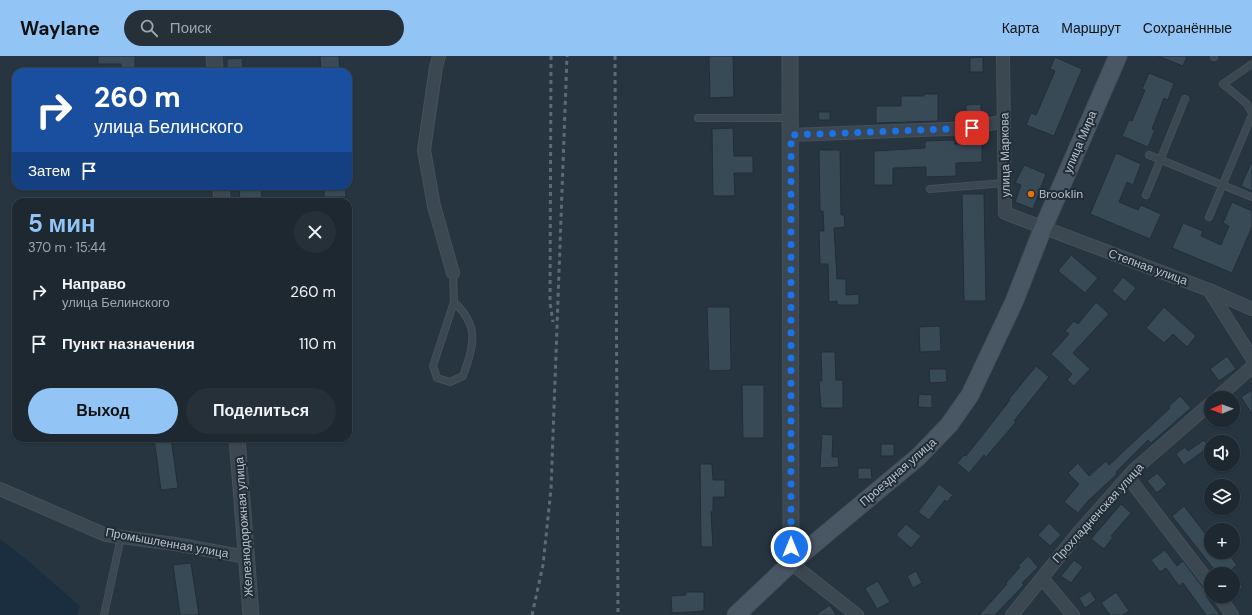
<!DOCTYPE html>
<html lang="ru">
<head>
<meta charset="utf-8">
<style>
  :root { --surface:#1d2831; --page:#253039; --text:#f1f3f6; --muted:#a0a6ab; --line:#3b444d; --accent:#92c5f5 }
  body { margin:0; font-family:"DM Sans",sans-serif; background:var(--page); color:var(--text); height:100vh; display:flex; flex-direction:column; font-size:15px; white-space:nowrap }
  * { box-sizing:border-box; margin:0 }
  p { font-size:13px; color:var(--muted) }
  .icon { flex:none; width:22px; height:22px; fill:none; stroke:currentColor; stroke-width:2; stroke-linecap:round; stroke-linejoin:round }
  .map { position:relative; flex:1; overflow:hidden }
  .sheet { position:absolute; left:12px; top:142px; width:340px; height:244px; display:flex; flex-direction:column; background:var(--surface); border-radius:12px; box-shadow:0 1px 3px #0004,0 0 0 1px var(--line) }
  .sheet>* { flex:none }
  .guide { position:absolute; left:12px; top:12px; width:340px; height:122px; border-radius:12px; box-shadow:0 1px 3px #0004,0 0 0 1px var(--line); background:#1a4fa0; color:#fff; overflow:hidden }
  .needle { width:26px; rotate:269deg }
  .controls { position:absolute; left:1204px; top:335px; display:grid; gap:8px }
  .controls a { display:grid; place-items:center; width:36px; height:36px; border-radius:50%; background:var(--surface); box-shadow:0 1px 3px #0004,0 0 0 1px var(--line); font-size:20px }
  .pin { position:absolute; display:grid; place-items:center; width:34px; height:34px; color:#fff; margin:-17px; border-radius:8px; box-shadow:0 2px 6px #0006 }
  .me { position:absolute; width:44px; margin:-22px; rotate:0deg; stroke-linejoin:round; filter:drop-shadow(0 0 3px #0008) }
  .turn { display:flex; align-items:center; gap:14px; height:84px; padding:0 16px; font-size:18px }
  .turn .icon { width:52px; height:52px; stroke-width:2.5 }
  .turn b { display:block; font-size:28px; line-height:34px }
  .then { display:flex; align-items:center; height:38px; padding:0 16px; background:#0003; gap:8px; font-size:15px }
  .round { display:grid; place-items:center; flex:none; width:42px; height:42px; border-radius:21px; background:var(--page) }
  .summary { display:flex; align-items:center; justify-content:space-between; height:68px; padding:0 16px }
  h1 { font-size:24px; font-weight:700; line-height:30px; color:var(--accent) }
  .cta { display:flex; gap:8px; margin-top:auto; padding:8px 16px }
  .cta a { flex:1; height:46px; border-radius:24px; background:var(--accent); color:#111; font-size:16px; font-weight:700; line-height:46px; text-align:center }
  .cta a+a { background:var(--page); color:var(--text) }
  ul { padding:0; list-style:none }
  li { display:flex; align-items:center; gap:12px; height:52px; padding:0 16px }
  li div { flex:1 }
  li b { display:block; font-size:15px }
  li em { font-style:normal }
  header { display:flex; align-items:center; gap:24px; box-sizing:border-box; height:56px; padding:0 20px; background:var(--accent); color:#111 }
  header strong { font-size:19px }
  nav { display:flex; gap:22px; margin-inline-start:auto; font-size:14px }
  .search { width:280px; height:36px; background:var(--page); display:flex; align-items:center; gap:10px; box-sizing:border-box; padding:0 14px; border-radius:22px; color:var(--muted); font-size:15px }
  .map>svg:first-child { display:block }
</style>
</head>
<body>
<header>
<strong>Waylane</strong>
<div class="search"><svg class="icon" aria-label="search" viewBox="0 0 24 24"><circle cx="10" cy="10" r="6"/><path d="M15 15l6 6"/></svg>Поиск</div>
<nav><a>Карта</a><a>Маршрут</a><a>Сохранённые</a></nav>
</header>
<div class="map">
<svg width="1252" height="559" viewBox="0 0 1252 559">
  <rect width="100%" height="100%" fill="#273541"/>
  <polygon fill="#1a2e3f" points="0,483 27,504 80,550 77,559 0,559"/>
  <g fill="#394a57" stroke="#222e38">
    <polygon points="98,0 135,0 135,16 121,16 121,8 98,8"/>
    <polygon points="320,0 339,0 340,16 321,16"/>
    <polygon points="709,0 733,0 734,41 710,42"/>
    <polygon points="1158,0 1187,0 1183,10"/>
    <polygon points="983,1 983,16 970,16 970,2"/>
    <polygon points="1055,1 1082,13 1054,80 1026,69 1031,57 1036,59 1055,15 1050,13"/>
    <polygon points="242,2 243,13 227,14 227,3"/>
    <polygon points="1149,17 1174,27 1168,44 1164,42 1152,73 1155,74 1148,91 1122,80 1129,64 1132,65 1145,34 1142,33"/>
    <polygon points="924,38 938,38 938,65 876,67 876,50 901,50 901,40 924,40"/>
    <polygon points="981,48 981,61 966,61 966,49"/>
    <polygon points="818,56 830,56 830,64 819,64"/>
    <polygon points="733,72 734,100 753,100 753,117 734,117 735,140 713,140 712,73"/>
    <polygon points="955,84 955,88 982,88 982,106 956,107 956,120 926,121 926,111 893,112 893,129 874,129 874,95 925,92 925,85"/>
    <polygon points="819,94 840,94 841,159 844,159 845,171 834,172 837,223 846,223 846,239 859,238 859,249 837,249 837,245 829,246 828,208 820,208 819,175 824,175 823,155 820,155"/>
    <polygon points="1116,97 1141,108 1133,129 1127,126 1119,146 1138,154 1141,149 1161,158 1150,183 1090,158"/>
    <polygon points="1252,105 1252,135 1241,130"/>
    <polygon points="1024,109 1046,118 1033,153 1015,146 1021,129 1015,127"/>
    <polygon points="239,130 261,130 262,145 240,146"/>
    <polygon points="324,130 345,130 346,141 324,141"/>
    <polygon points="962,138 984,138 986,245 964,245"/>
    <polygon points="1232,146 1252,155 1252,171 1232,217 1172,192 1183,167 1203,175 1201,180 1221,189 1229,170 1223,167"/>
    <polygon points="1071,199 1098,222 1085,237 1058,215"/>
    <polygon points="1123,221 1136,232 1125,246 1112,235"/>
    <polygon points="1096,246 1109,258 1073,297 1090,313 1074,330 1067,324 1072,318 1051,298 1069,278 1065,275 1074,265 1078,268"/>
    <polygon points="707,251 730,251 731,314 709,315"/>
    <polygon points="1164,251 1196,280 1187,291 1173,278 1164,287 1146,272"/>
    <polygon points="940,270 941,295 920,296 919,271"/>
    <polygon points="821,296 835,296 836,324 843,324 843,352 821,352 819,325 822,325"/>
    <polygon points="1227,300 1236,313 1219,325 1210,313"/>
    <polygon points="1036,310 1049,321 1014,365 1016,366 986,401 984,399 969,417 957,407 964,399 966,400 1010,344 1009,343"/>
    <polygon points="929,313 946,313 947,326 930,327"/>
    <polygon points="742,329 764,329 764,382 743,382"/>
    <polygon points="1252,334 1252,358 1241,341"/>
    <polygon points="919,338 932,339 932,352 918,351"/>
    <polygon points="1180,340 1191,352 1151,387 1148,384 1116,416 1117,418 1088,445 1078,457 1064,446 1079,428 1068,417 1078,407 1089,420 1106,405 1109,409 1170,352 1169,350"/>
    <polygon points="822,378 833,379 832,401 838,401 839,411 820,412"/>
    <polygon points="154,382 171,382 178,432 161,434"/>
    <polygon points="1204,384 1209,391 1184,409 1176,398 1185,391 1188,395"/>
    <rect x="881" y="388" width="13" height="12"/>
    <polygon points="700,408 712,408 713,424 725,424 725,441 713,441 713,455 711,456 713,491 701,491"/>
    <polygon points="858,412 871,412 872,423 858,423"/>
    <polygon points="1157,417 1167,428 1157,437 1147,425"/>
    <polygon points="939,428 953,439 947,446 945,444 929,464 918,456"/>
    <polygon points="1121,448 1131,457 1111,480 1113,481 1104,493 1091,483"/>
    <polygon points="1184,450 1211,485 1211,496 1221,496 1225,502 1229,499 1237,509 1231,514 1243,531 1233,539 1233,518 1215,518 1211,513 1213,512 1172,460"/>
    <polygon points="1049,467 1061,479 1050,490 1038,479"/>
    <polygon points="906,468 921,480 911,492 896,479"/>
    <polygon points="1165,494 1177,510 1183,505 1208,538 1206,540 1220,559 1206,559 1183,527 1179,530 1166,512 1160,516 1151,504"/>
    <polygon points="1028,500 1038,511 1022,527 1024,529 995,559 979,559 1007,528 1006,527 1020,511 1018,510"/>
    <polygon points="1074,504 1083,511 1071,527 1061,520"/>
    <polygon points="191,507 199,559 180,559 173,509"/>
    <polygon points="916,515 922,527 913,532 907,520"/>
    <polygon points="878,525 890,546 877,553 865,532"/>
    <polygon points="1090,535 1096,544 1085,552 1079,542"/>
    <polygon points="686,536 704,536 704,555 672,557 671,540 686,539"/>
    <polygon points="1116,536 1129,555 1123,559 1110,559 1101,547"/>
    <polygon points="830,549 836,559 815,559"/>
  </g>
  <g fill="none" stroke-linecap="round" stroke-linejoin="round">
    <g stroke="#45505a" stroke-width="8">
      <g id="service">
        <polyline points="1214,1 1214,0"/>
        <polyline points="1252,8 1223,28 1247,48 1252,57"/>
        <polyline points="698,62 789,62"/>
        <polyline points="1149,99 1252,141"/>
        <polyline points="930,133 1005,127"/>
        <polyline points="1146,139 1185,43"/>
        <polyline points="1209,161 1252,59"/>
        <path d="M453,217L454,246L433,310L437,322L450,326L463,320C474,288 480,271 454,246"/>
        <polyline points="104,559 121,481"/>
      </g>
    </g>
    <g stroke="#45505a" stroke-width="14">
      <g id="minor">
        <polyline points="439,0 436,11 424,94 434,150 453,217"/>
        <polyline points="1003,0 1005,157 1209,234 1252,253"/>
        <polyline points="791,79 972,72 1004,65"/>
        <polyline points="1209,234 1252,302"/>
        <polyline points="1217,342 1252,311"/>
        <polyline points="1128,421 1211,529"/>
        <polyline points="0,433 106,479 175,488 246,501"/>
        <polyline points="791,507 857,559"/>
        <polyline points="1042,522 1073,559"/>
        <polyline points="1219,540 1232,559"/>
        <polyline points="1012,559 1079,476 1134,414 1211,347"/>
      </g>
    </g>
    <g stroke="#45505a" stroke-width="17">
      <g id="tertiary">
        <polyline points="214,0 215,16"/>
        <polyline points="790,0 791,507"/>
        <polyline points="221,130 222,146"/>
        <polyline points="237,382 251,559"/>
      </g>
    </g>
    <g stroke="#45505a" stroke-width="19">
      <polyline id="secondary" points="736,559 791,507 918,401 949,369 970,339 1014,246 1043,172 1118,0"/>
    </g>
    <use href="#service" stroke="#3b4751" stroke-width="6"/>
    <use href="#minor" stroke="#3b4751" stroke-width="12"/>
    <use href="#tertiary" stroke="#3b4751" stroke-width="15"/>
    <use href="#secondary" stroke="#495663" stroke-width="17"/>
    <g stroke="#5d6b77" stroke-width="3" stroke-dasharray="4 4" stroke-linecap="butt">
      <polyline points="551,0 550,247 553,266"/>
      <polyline points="615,0 618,559"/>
      <polyline points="532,559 543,509 551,433 567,0"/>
    </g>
  </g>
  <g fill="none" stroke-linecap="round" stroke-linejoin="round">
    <polyline stroke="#1a73e8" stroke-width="7" stroke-dasharray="0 12.6" points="791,491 791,79 972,72"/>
  </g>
  <circle fill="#e8710a" stroke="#202c36" stroke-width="1.5" cx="1031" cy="138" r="4"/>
  <g text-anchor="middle" stroke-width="4" stroke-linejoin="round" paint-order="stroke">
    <g font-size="12" fill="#b8c1cb" stroke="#202c36">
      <text transform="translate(1080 86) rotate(-67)" y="4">улица Мира</text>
      <text transform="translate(1005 99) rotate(-91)" y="4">улица Маркова</text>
      <text transform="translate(1148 211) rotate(20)" y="4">Степная улица</text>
      <text transform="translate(898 416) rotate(-41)" y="4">Проездная улица</text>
      <text transform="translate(1098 457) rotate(-48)" y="4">Прохладненская улица</text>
      <text transform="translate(244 471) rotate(-94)" y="4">Железнодорожная улица</text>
      <text transform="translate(167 487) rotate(10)" y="4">Промышленная улица</text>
    </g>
    <g font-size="12" fill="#b8c1cb" stroke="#202c36" text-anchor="start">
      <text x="1039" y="142">Brooklin</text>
    </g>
  </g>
</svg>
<div class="controls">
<a><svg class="needle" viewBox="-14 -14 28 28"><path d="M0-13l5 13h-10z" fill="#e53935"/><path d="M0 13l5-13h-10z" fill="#a0a6ab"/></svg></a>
<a><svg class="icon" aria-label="sound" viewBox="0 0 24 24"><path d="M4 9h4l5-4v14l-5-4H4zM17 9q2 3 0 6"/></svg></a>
<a><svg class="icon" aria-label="layers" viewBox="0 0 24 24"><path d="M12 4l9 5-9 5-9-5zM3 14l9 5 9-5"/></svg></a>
<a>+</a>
<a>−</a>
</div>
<div class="pin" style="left:972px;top:72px;background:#d93025"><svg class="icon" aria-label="arrive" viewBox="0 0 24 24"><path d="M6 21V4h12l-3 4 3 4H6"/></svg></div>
<svg class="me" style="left:791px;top:491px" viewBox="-20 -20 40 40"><circle r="17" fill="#1a73e8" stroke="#fff" stroke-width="3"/><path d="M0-11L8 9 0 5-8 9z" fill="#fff"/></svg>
<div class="guide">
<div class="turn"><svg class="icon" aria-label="right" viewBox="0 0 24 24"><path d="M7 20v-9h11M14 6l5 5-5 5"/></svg><div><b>260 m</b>улица Белинского</div></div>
<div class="then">Затем<svg class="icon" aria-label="arrive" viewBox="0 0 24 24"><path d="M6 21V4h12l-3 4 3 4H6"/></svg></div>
</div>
<section class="sheet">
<div class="summary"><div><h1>5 мин</h1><p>370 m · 15:44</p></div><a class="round"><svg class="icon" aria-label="close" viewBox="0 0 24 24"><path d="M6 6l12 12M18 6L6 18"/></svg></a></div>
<ul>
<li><svg class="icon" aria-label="right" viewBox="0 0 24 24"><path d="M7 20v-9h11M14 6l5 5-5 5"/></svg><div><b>Направо</b><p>улица Белинского</p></div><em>260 m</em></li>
<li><svg class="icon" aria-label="arrive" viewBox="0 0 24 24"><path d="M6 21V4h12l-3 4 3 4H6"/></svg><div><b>Пункт назначения</b></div><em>110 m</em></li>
</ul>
<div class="cta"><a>Выход</a><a>Поделиться</a></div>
</section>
</div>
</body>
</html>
